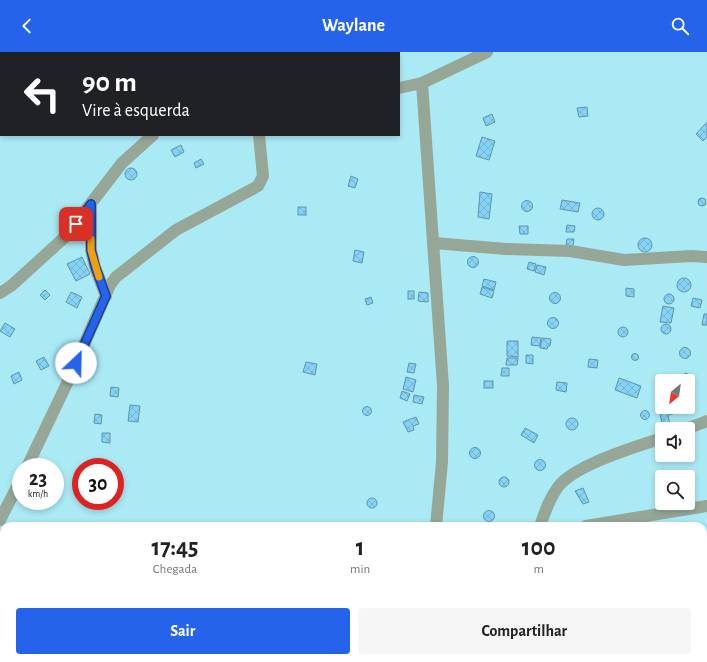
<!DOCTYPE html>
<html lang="pt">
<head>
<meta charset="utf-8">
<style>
  :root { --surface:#fff; --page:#f6f6f6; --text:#222; --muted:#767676; --accent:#2563eb }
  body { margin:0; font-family:"Alegreya Sans",sans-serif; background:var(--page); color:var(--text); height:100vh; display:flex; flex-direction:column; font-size:15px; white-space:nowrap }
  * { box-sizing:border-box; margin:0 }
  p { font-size:13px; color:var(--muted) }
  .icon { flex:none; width:22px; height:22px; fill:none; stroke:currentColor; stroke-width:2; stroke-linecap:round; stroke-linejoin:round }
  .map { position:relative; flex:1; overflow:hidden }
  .details { position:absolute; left:0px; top:470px; width:707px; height:140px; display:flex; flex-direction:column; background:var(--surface); border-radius:12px 12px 0 0; box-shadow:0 2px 6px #0003 }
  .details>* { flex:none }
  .hud { position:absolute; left:0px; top:0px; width:400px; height:84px; box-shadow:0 2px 6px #0003; background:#202124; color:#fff; overflow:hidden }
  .needle { width:26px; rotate:209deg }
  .controls { position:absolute; left:655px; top:322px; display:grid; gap:8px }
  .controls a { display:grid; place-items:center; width:40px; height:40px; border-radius:4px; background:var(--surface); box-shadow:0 2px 6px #0003; font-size:20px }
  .speed { position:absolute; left:12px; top:406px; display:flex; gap:8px; font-size:20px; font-weight:700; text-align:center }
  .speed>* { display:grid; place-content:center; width:52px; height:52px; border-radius:50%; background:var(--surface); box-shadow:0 2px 6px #0003; line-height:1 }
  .speed small { font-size:10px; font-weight:400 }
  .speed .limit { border:6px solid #d22; background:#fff; color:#111 }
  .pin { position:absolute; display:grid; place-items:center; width:34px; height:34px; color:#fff; margin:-17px; border-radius:8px; box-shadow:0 2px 6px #0006 }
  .me { position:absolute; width:44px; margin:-22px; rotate:24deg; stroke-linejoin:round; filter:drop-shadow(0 0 3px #0008) }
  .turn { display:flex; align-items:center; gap:14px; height:84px; padding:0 16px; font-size:18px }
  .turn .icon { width:52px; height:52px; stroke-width:2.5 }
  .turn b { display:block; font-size:28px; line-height:34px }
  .eta { display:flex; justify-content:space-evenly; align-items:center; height:68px; text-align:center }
  .eta b { font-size:24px; font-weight:700; line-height:28px }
  .primary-button { display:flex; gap:8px; margin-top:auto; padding:8px 16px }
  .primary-button a { flex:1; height:46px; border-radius:4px; background:var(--accent); color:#fff; font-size:16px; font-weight:700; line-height:46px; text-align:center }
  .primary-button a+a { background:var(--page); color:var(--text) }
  header { display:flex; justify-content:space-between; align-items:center; height:52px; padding:0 16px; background:var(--accent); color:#fff; font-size:18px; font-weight:700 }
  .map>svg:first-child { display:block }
</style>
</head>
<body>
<header><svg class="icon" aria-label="back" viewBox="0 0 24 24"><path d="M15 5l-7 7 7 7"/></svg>Waylane<svg class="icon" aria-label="search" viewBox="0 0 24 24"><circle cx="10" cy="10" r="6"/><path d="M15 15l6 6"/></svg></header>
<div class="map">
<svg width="707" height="610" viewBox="0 0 707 610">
  <defs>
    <pattern id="building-cross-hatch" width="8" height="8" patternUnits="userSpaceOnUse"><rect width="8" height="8" fill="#85d3f7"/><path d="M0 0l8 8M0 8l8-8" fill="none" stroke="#72b5d4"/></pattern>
  </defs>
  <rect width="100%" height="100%" fill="#aaeaf5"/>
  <g fill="url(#building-cross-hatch)" stroke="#6194ac">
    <polygon points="587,55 588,64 579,65 577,56"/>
    <polygon points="492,62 495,70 486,74 483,66"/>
    <polygon points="707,70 707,85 703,89 696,82"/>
    <polygon points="482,85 495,89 489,108 476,104"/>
    <polygon points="181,93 184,100 175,105 171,98"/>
    <polygon points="201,107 204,112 196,116 194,111"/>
    <circle cx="131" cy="122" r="6"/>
    <polygon points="351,124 358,127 355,136 348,134"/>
    <polygon points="480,140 492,142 489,167 478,165"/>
    <circle cx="702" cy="150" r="4"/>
    <polygon points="562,148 580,151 578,160 560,157"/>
    <circle cx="527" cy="154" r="5.5"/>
    <rect x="298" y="155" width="8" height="8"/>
    <circle cx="598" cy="162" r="6"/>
    <polygon points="567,173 575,174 574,180 566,180"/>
    <polygon points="519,174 528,174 528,182 520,182"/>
    <circle cx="645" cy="193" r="7"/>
    <polygon points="567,187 574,187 573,194 566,194"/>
    <polygon points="355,198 364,200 362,211 353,209"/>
    <circle cx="473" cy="210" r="5.5"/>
    <polygon points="82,205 90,222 76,229 67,212"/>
    <polygon points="529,210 536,212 534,219 527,217"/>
    <polygon points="537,213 546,215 544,223 535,220"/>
    <circle cx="684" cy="233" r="7"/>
    <polygon points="484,227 496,230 494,238 482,234"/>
    <polygon points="482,235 494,239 492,246 480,242"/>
    <polygon points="626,236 634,237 634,245 626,244"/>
    <polygon points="45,238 50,243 45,248 40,243"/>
    <rect x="408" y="239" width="6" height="8"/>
    <polygon points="71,240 82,245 77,256 66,250"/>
    <polygon points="419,240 428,241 428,250 418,249"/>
    <circle cx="555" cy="246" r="5.5"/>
    <circle cx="669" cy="247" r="5"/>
    <polygon points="371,245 373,251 367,253 365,247"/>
    <polygon points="693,246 702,248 700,256 691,254"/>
    <polygon points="663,254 674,256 671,271 660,270"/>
    <polygon points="704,262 707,262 707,273 702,273"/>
    <circle cx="553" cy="271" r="5.5"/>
    <polygon points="5,271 15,277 10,285 0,279"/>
    <circle cx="666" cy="277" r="5"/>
    <circle cx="623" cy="280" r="5"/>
    <polygon points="532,285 541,286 540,294 531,293"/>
    <polygon points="542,286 551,287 550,294 548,294 547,297 540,296"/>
    <polygon points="507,289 518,289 518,305 507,304"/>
    <circle cx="685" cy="301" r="5.5"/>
    <circle cx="635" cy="305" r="3.5"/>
    <polygon points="526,303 533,303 533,312 526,311"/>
    <polygon points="44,305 49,314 41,318 36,309"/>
    <polygon points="507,306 518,306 517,313 506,313"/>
    <polygon points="589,307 598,308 597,316 588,315"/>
    <polygon points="306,310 317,312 315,323 303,320"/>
    <polygon points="409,311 416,312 414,321 407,320"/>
    <polygon points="502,316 509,316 509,324 501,324"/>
    <polygon points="19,320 22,328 14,332 11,324"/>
    <polygon points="685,321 692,324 689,332 688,329 682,329"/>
    <polygon points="406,325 416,328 413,340 403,337"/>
    <polygon points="619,326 641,334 637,346 615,338"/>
    <rect x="484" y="329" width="9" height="7"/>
    <polygon points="557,330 567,331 566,340 556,338"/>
    <polygon points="111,335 119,336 118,345 110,344"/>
    <polygon points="402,339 410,342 407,349 400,346"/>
    <polygon points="414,343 424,345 422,352 413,350"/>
    <polygon points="130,353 140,354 138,370 128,369"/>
    <circle cx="367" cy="359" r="4.5"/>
    <polygon points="672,355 673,362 668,363 670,373 663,375 659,358"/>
    <circle cx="645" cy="363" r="4.5"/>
    <polygon points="95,362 102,363 101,372 94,371"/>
    <polygon points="416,365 419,372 413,374 414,378 408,380 403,370"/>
    <circle cx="572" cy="372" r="6"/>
    <polygon points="525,376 538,383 534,391 521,383"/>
    <polygon points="102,381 110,381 110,391 102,390"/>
    <circle cx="475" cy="401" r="5.5"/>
    <circle cx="540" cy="413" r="5.5"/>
    <circle cx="504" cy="430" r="5"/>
    <polygon points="583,436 589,450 583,452 575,439"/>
    <circle cx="372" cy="451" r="5"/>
    <circle cx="489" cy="464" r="5.5"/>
    <polygon points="396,606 414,606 414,607 397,610"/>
  </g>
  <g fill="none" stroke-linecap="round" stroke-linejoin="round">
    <g stroke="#96a798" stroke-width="12">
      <polyline points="50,1 52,0"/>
      <polyline points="0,23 1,24"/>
      <polyline points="422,31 443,334 442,410 436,474"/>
      <polyline points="399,36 422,31 487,0"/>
      <polyline points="91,152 91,198 95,215 106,244"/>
      <polyline points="434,191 506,197 570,199 624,208 691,204 707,205"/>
      <polyline points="0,241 11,234 65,185 122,111 153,83"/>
      <polyline points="686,377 707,369"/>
      <polyline points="27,415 70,325 110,233 116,225 176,178 258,134 263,124 259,83"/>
      <polyline points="0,468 21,427"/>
      <path d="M540,474C545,460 549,447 558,435C574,413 635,395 662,386"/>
      <polyline points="586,474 707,454"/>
      <polyline points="703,581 707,579"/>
      <polyline points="106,610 119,606"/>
      <polyline points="618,610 630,606"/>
    </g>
  </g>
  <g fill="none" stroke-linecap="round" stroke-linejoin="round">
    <g stroke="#184099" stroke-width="10">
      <polyline id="route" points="76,311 106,244 95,214 91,198 91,152 76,172"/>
    </g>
    <use href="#route" stroke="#2563eb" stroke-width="7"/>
    <polyline stroke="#f59e0b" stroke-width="7" points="91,187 91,198 99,225"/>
  </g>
</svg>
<div class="controls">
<a><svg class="needle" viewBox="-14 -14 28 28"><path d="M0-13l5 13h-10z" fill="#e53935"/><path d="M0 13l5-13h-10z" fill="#767676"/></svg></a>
<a><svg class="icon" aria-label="sound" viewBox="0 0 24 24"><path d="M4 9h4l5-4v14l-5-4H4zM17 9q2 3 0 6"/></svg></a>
<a><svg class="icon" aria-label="search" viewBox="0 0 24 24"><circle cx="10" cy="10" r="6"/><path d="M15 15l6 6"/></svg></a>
</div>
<div class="speed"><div>23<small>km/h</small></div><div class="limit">30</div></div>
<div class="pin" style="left:76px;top:172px;background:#d93025"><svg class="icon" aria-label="arrive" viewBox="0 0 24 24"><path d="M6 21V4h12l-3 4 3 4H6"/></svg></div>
<svg class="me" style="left:76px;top:311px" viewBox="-20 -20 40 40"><circle r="19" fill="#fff"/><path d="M0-13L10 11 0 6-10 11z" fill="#2563eb"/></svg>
<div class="hud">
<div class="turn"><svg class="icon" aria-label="left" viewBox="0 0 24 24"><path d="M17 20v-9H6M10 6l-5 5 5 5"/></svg><div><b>90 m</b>Vire à esquerda</div></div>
</div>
<section class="details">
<div class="eta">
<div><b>17:45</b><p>Chegada</p></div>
<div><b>1</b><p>min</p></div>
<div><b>100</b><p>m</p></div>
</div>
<div class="primary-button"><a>Sair</a><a>Compartilhar</a></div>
</section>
</div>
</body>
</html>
